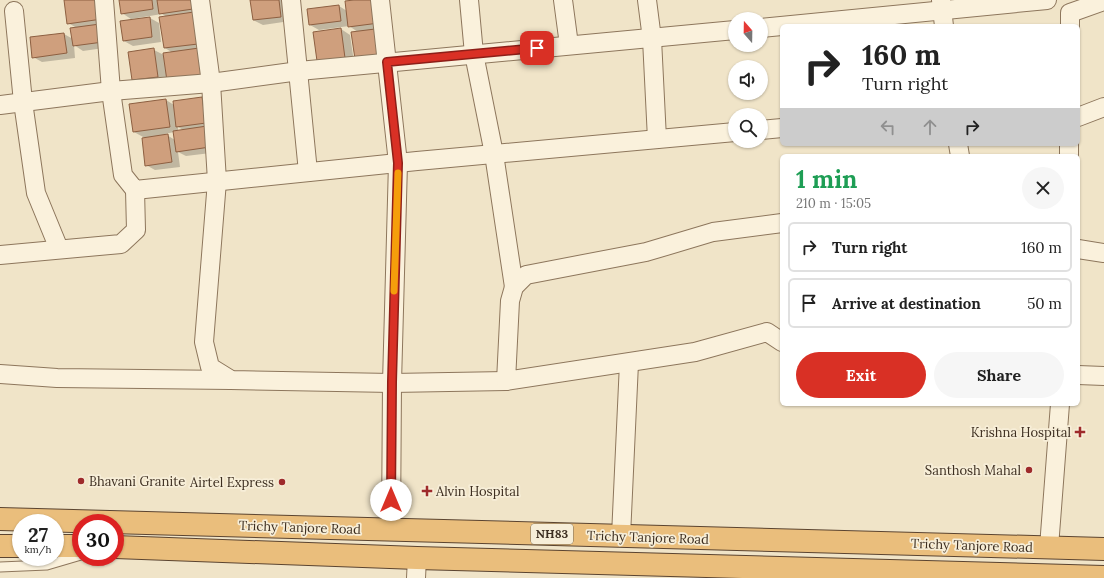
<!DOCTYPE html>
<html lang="en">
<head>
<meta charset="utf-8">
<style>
  :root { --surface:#fff; --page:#f6f6f6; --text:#222; --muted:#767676; --line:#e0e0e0; --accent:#d93025 }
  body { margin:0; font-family:Lora,serif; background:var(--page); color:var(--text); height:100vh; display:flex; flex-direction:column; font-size:15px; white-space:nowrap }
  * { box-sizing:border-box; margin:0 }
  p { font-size:13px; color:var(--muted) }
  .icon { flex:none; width:22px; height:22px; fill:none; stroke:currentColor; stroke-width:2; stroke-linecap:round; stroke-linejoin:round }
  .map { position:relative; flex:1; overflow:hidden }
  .sheet { position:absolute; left:780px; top:154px; width:300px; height:252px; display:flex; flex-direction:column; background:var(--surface); border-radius:6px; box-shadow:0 1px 3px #0004 }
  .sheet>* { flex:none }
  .banner { position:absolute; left:780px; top:24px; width:300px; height:122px; border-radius:6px; box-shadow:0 1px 3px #0004; background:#fff; color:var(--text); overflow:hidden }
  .needle { width:26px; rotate:340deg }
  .controls { position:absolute; left:728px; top:12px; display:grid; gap:8px }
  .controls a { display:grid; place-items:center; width:40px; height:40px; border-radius:50%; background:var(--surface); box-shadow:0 1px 3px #0004; font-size:20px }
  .speed { position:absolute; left:12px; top:514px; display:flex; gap:8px; font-size:20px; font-weight:700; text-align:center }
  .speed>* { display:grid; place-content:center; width:52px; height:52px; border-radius:50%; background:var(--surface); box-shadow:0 1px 3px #0004; line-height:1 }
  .speed small { font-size:10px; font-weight:400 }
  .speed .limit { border:6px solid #d22; background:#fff; color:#111 }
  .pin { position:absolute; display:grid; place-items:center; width:34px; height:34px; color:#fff; margin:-17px; border-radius:8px; box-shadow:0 2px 6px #0006 }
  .me { position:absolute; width:44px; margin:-22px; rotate:0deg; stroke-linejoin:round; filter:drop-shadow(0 0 3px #0008) }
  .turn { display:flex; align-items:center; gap:14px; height:84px; padding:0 16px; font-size:18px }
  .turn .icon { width:52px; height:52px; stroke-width:2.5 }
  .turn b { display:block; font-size:28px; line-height:34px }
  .lanes { display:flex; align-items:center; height:38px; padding:0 16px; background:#0003; justify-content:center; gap:20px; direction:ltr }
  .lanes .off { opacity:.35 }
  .round { display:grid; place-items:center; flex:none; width:42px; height:42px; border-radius:21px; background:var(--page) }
  .overview { display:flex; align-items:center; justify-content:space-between; height:68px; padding:0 16px }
  h1 { font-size:24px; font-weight:700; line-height:30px; color:#1e9e55 }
  .cta { display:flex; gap:8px; margin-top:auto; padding:8px 16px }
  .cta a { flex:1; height:46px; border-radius:24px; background:var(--accent); color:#fff; font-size:16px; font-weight:700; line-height:46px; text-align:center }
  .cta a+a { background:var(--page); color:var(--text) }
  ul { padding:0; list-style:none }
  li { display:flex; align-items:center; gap:12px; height:50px; margin:0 8px 6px; padding:0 8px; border:2px solid var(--line); border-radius:6px }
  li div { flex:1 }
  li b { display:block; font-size:15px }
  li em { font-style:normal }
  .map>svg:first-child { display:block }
</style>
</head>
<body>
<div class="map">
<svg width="1104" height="578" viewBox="0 0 1104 578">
  <rect width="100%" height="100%" fill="#f0e4c8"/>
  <g fill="#0003" fill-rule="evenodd">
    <polygon points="65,0 107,0 111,47 83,51 74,45 75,58 42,62 33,57 64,34 73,39 77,28 68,23"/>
    <polygon points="120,0 200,0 212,81 142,85 133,80 130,53 154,50 164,55 173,53 165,48 167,17 162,14 131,19 122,13"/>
    <polygon points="251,0 287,0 290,21 263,25 253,20"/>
    <polygon points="362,0 387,28 358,32 349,26 319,30 310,25 339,6 347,11"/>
    <polygon points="150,18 159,23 161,42 133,46 124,41"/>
    <polygon points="341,29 350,35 354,62 317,61 314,33"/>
    <path d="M202,98L211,103L219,152L186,156L178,152L180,167L155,170L146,165L145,138L134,132L166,100L174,105ZM178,127L185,131H178ZM174,132L175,140L165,134Z"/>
  </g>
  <g fill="#cf9f7d" stroke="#8d5f41">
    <polygon points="64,0 99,0 102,19 67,24"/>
    <polygon points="119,0 152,0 153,9 121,14"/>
    <polygon points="157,0 191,0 193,9 159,14"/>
    <polygon points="250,0 279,0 281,17 253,20"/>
    <polygon points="354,0 376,0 379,23 348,27 345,1"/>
    <polygon points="339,5 341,21 309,25 307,9"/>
    <polygon points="194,12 198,44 164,48 159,17"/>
    <polygon points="150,17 152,37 123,41 120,21"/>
    <polygon points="100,24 103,42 73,46 70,28"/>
    <polygon points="341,28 345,58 317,61 313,32"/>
    <polygon points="375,29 379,56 355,59 351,32"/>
    <polygon points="64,33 67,53 32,58 30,37"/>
    <polygon points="154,48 158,77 132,80 128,52"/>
    <polygon points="199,48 203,76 167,81 163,53"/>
    <polygon points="202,97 206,123 176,127 173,101"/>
    <polygon points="166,99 170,127 133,132 129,104"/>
    <polygon points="207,126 210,147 176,152 173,131"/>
    <polygon points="168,134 172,162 145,166 142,138"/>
  </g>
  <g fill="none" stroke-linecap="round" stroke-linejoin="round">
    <g stroke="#8d765c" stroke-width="11">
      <polyline id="service" points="0,567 47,565 81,555"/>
    </g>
    <g stroke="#8d765c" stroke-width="20">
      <g id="minor">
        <polyline points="104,0 111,91 123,175 135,190 417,161 735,132"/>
        <polyline points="200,0 211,83 217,181 204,342 210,367 231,380 392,383 506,381"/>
        <polyline points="291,0 308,172"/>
        <polyline points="380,0 398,163 392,383 391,530"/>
        <polyline points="469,0 474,54 494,154 514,287"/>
        <polyline points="563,0 569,45"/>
        <polyline points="647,0 652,39 657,139"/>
        <polyline points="941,0 944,26"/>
        <polyline points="14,11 23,102 36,193 59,249"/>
        <polyline points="1070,26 1070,13 1104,1"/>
        <polyline points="761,28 1047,0"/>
        <polyline points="0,105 111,91 211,83 299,71 735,30"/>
        <polyline points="1078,117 1104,107"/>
        <polyline points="761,130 782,128"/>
        <polyline points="958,144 960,156"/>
        <polyline points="1069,156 1069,144"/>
        <polyline points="782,223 713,232 646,252 526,275 514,287 510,301 506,381 695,352 767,332 782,342"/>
        <polyline points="1078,249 1104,253"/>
        <polyline points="0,255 121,244 136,230 135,190"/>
        <polyline points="0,374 57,378 231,380"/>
        <polyline points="1078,375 1104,376"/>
        <polyline points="621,536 629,363"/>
        <polyline points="1049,547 1060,404"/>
        <polyline points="416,578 417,558"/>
      </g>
    </g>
    <g stroke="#5b4430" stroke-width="24">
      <g id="trunk">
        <polyline points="0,519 1104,549"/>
        <polyline points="0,546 21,546"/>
        <polyline points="55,546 81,546"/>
        <polyline points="115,547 417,558 1104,577"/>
      </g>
    </g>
    <use href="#service" stroke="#faf1dc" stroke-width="9"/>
    <use href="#minor" stroke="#faf1dc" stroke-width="18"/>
    <use href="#trunk" stroke="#eabe7c" stroke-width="22"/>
  </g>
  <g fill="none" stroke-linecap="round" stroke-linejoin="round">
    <g stroke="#8d1f18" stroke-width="10">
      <polyline id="route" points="391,500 392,382 398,163 387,62 537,48"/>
    </g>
    <use href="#route" stroke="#d93025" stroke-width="7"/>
    <polyline stroke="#f59e0b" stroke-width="7" points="394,291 398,173"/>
  </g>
  <g fill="#9e2a2b" stroke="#f7eed8" stroke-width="1.5">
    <path d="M1078 426h4v4h4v4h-4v4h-4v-4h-4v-4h4z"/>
    <circle cx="1029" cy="470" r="4"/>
    <circle cx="81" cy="481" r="4"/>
    <circle cx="282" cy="482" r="4"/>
    <path d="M425 485h4v4h4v4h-4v4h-4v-4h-4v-4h4z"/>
  </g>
  <g text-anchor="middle" stroke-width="3.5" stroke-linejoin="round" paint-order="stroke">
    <rect fill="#f7eed8" stroke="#756857" stroke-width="1" x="531" y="524" width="42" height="20" rx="3"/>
    <g font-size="12" font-weight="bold" fill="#3d2e20">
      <text x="552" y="538">NH83</text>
    </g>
    <g font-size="13" fill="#3d2e20" stroke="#f7eed8" text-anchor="end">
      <text x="1071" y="437">Krishna Hospital</text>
      <text x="1021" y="475">Santhosh Mahal</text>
      <text x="89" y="486" text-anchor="start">Bhavani Granite</text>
      <text x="274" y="487">Airtel Express</text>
      <text x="436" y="496" text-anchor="start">Alvin Hospital</text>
    </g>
    <g font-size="13" fill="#3d2e20" stroke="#f7eed8">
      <text transform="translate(300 527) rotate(2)" y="5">Trichy Tanjore Road</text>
      <text transform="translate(648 537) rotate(2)" y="5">Trichy Tanjore Road</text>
      <text transform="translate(972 545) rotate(2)" y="5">Trichy Tanjore Road</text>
    </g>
  </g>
</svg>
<div class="controls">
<a><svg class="needle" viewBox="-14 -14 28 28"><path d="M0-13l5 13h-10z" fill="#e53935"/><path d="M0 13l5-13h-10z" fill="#767676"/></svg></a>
<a><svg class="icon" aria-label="sound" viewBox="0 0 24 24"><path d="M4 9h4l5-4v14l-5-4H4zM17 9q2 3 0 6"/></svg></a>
<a><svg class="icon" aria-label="search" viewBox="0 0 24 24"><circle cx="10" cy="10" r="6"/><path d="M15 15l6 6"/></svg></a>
</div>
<div class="speed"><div>27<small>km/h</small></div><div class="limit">30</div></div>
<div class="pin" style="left:537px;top:48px;background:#d93025"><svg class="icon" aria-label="arrive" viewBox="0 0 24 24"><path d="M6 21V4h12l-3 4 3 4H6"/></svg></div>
<svg class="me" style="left:391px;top:500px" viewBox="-20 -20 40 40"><circle r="19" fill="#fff"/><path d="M0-13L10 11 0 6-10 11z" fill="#d93025"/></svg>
<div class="banner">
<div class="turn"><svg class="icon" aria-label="right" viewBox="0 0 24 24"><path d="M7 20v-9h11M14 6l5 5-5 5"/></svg><div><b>160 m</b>Turn right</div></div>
<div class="lanes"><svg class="icon off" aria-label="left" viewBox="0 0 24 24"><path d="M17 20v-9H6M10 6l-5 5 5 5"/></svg><svg class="icon off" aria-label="ahead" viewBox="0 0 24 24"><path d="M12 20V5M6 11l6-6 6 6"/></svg><svg class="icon" aria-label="right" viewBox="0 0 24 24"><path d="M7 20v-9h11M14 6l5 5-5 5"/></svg></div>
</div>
<section class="sheet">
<div class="overview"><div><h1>1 min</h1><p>210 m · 15:05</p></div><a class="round"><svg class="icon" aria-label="close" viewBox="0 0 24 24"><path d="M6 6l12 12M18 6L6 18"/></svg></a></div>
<ul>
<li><svg class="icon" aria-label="right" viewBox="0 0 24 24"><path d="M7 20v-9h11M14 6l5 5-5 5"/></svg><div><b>Turn right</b></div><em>160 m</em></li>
<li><svg class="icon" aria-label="arrive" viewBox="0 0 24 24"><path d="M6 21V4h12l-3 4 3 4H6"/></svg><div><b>Arrive at destination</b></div><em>50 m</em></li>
</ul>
<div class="cta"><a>Exit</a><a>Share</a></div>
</section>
</div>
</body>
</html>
